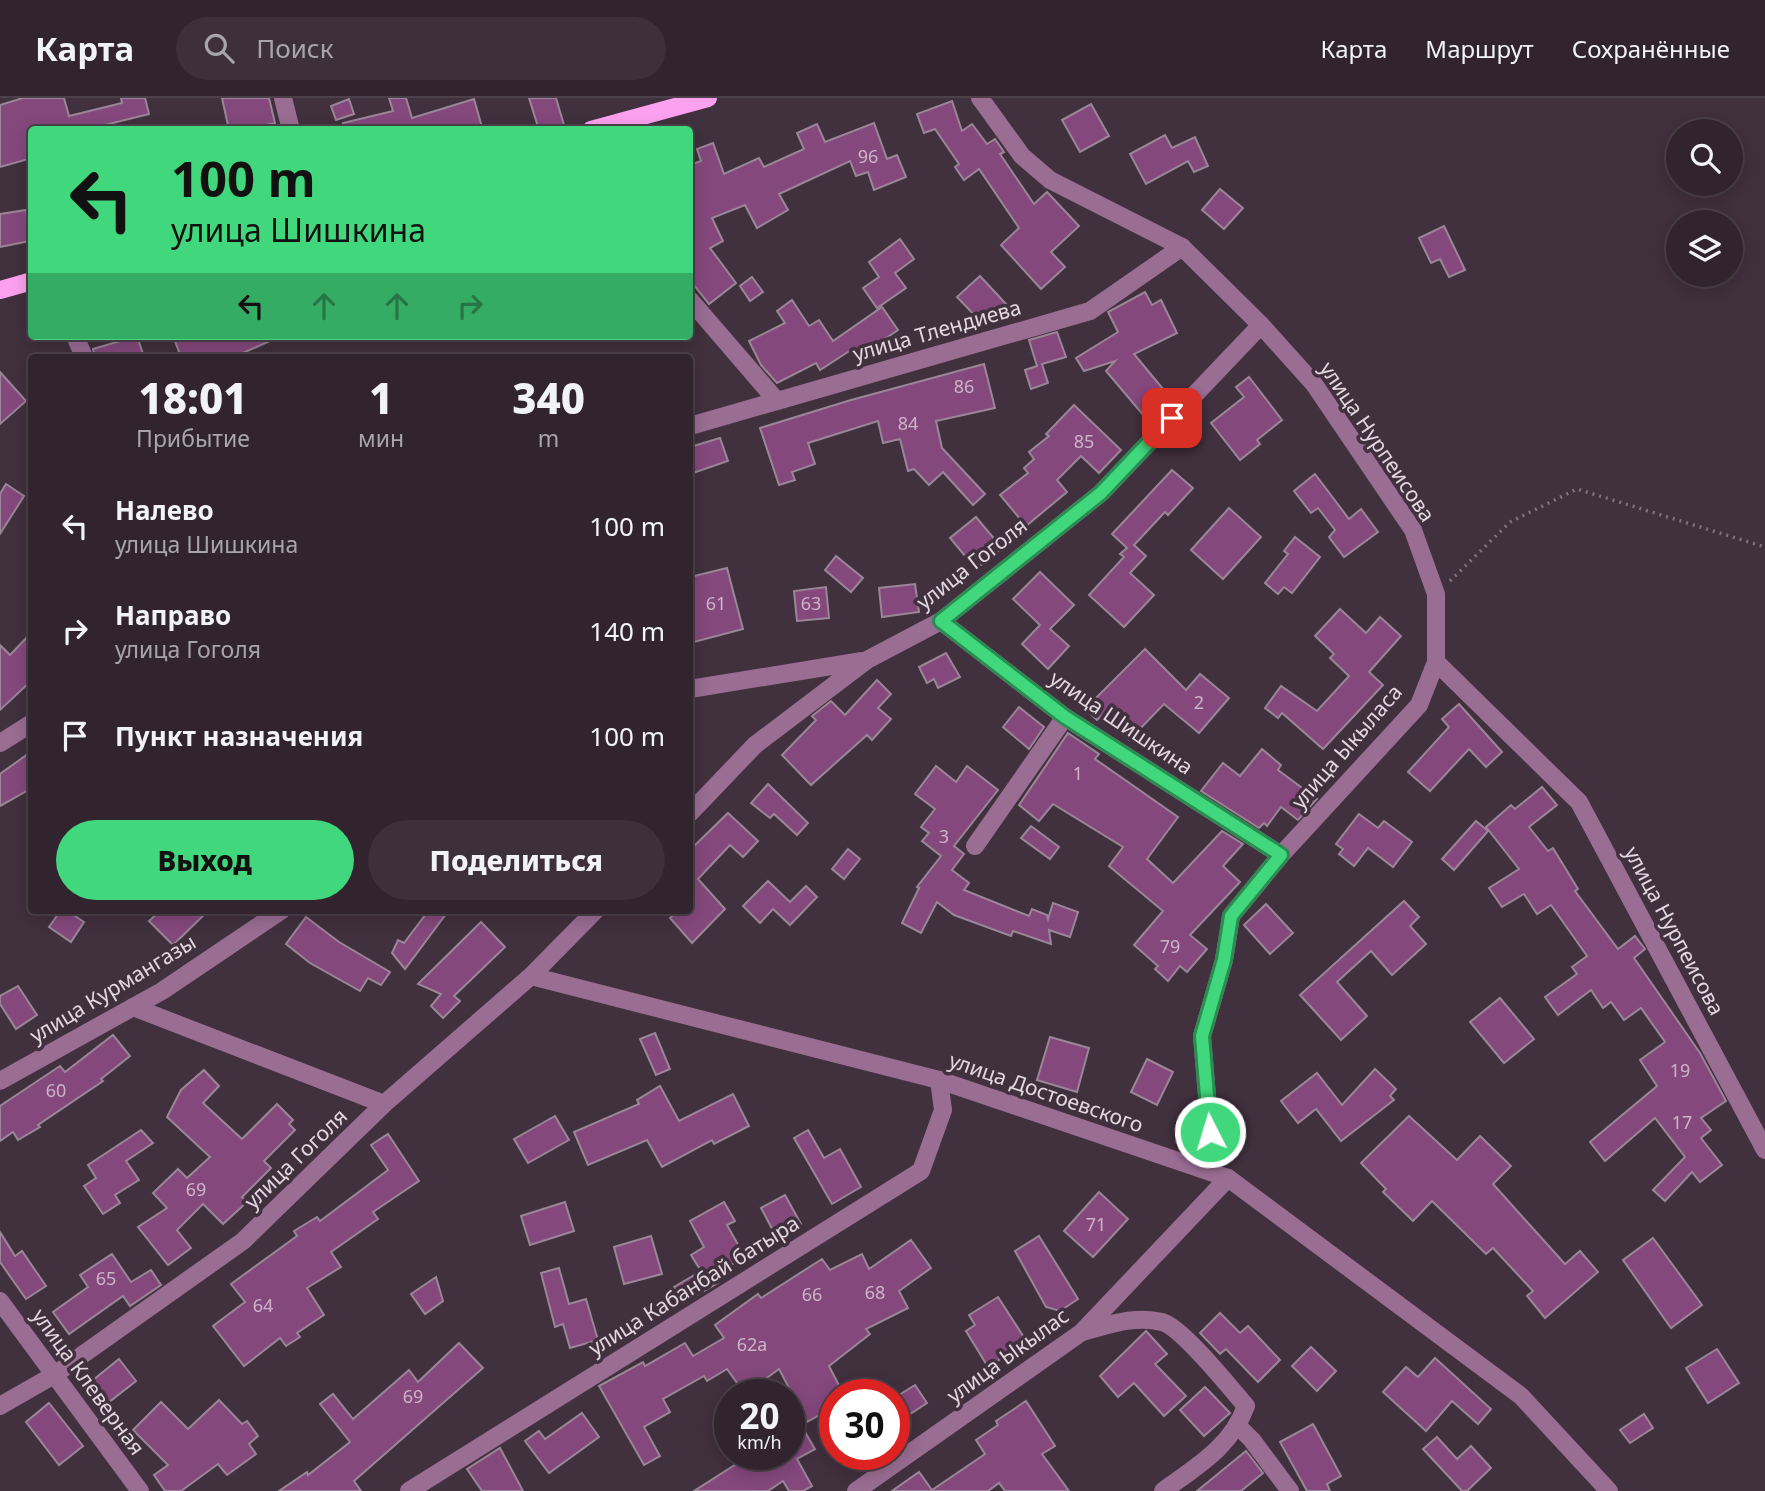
<!DOCTYPE html>
<html lang="ru">
<head>
<meta charset="utf-8">
<style>
  :root { --surface:#31242e; --page:#3d303a; --text:#f1f3f6; --muted:#a8a4aa; --line:#4c414a; --accent:#41d77c }
  body { margin:0; font-family:"Noto Sans",sans-serif; background:var(--page); color:var(--text); height:100vh; display:flex; flex-direction:column; font-size:26px; white-space:nowrap }
  * { box-sizing:border-box; margin:0 }
  p { font-size:23px; color:var(--muted) }
  .icon { flex:none; width:38px; height:38px; fill:none; stroke:currentColor; stroke-width:2; stroke-linecap:round; stroke-linejoin:round }
  .map { position:relative; flex:1; overflow:hidden }
  .details { position:absolute; left:28px; top:256px; width:665px; height:560px; display:flex; flex-direction:column; background:var(--surface); border-radius:7px; box-shadow:0 4px 18px #0003,0 0 0 2px var(--line) }
  .details>* { flex:none }
  .top-card { position:absolute; left:28px; top:28px; width:665px; height:214px; border-radius:7px; box-shadow:0 4px 18px #0003,0 0 0 2px var(--line); background:#41d77c; color:#111; overflow:hidden }
  .tools { position:absolute; left:1666px; top:21px; display:grid; gap:14px }
  .tools a { display:grid; place-items:center; width:77px; height:77px; border-radius:50%; background:var(--surface); box-shadow:0 4px 18px #0003,0 0 0 2px var(--line); font-size:35px }
  .speed { position:absolute; left:714px; top:1281px; display:flex; gap:14px; font-size:35px; font-weight:700; text-align:center }
  .speed>* { display:grid; place-content:center; width:91px; height:91px; border-radius:50%; background:var(--surface); box-shadow:0 4px 18px #0003,0 0 0 2px var(--line); line-height:1 }
  .speed small { font-size:18px; font-weight:400 }
  .speed .limit { border:10px solid #d22; background:#fff; color:#111 }
  .pin { position:absolute; display:grid; place-items:center; width:60px; height:60px; color:#fff; margin:-30px; border-radius:14px; box-shadow:0 4px 10px #0006 }
  .me { position:absolute; width:77px; margin:-38px; rotate:355deg; stroke-linejoin:round; filter:drop-shadow(0 0 5px #0008) }
  .turn { display:flex; align-items:center; gap:24px; height:147px; padding:0 28px; font-size:32px }
  .turn .icon { width:91px; height:91px; stroke-width:2.5 }
  .turn b { display:block; font-size:49px; line-height:60px }
  .lanes { display:flex; align-items:center; height:66px; padding:0 28px; background:#0003; justify-content:center; gap:35px; direction:ltr }
  .lanes .off { opacity:.35 }
  .eta { display:flex; justify-content:space-evenly; align-items:center; height:119px; text-align:center }
  .eta b { font-size:42px; font-weight:800; line-height:49px }
  .action { display:flex; gap:14px; margin-top:auto; padding:14px 28px }
  .action a { flex:1; height:80px; border-radius:42px; background:var(--accent); color:#111; font-size:28px; font-weight:800; line-height:80px; text-align:center }
  .action a+a { background:var(--page); color:var(--text) }
  ul { padding:0; list-style:none }
  li { display:flex; align-items:center; gap:21px; height:105px; padding:0 28px }
  li div { flex:1 }
  li b { display:block; font-size:26px }
  li em { font-style:normal }
  header { display:flex; align-items:center; gap:42px; box-sizing:border-box; height:98px; padding:0 35px; background:var(--surface); border-bottom:2px solid var(--line) }
  header strong { font-size:33px }
  nav { display:flex; gap:38px; margin-inline-start:auto; font-size:24px }
  .search { width:490px; height:63px; background:var(--page); display:flex; align-items:center; gap:18px; box-sizing:border-box; padding:0 24px; border-radius:38px; color:var(--muted); font-size:26px }
  .map>svg:first-child { display:block }
</style>
</head>
<body>
<header>
<strong>Карта</strong>
<div class="search"><svg class="icon" aria-label="search" viewBox="0 0 24 24"><circle cx="10" cy="10" r="6"/><path d="M15 15l6 6"/></svg>Поиск</div>
<nav><a>Карта</a><a>Маршрут</a><a>Сохранённые</a></nav>
</header>
<div class="map">
<svg width="1765" height="1393" viewBox="0 0 1765 1393">
  <rect width="100%" height="100%" fill="#41303e"/>
  <g fill="#85487d" stroke="#998696" stroke-width="2">
    <polygon points="23,0 64,0 69,18 122,5 121,0 145,0 149,16 85,32 32,32 32,60 0,69 0,7"/>
    <polygon points="222,0 269,0 275,25 261,28 262,32 229,32"/>
    <polygon points="389,0 406,0 412,20 474,1 482,29 343,32 343,25 393,13"/>
    <polygon points="529,0 556,0 564,27 539,32"/>
    <polygon points="349,1 354,16 336,22 331,8"/>
    <polygon points="952,3 962,33 972,26 987,46 995,41 1004,54 1000,56 1034,106 1047,94 1079,128 1051,154 1065,169 1041,191 1001,147 1019,130 979,71 964,82 955,69 959,66 935,31 924,35 917,16"/>
    <polygon points="1091,6 1109,38 1080,54 1062,22"/>
    <polygon points="874,25 887,61 897,57 906,79 874,92 868,74 856,78 850,63 779,96 788,112 757,130 745,107 712,120 723,143 710,150 736,185 709,206 690,182 690,67 701,63 697,51 713,45 724,76 759,60 764,69 804,51 797,35 817,26 825,44"/>
    <polygon points="1165,37 1172,50 1195,39 1208,68 1194,74 1188,63 1146,86 1130,56"/>
    <polygon points="1220,91 1243,110 1224,131 1202,112"/>
    <polygon points="26,112 30,143 0,149 0,116"/>
    <polygon points="1444,128 1465,172 1449,179 1440,161 1431,165 1419,140"/>
    <polygon points="900,141 914,161 895,175 906,190 877,210 863,190 879,179 869,164"/>
    <polygon points="980,178 1006,206 984,227 957,199"/>
    <polygon points="752,179 763,194 750,203 740,188"/>
    <polygon points="1145,194 1152,207 1161,202 1177,235 1134,256 1173,303 1150,325 1106,273 1115,263 1084,273 1076,260 1118,234 1108,214"/>
    <polygon points="792,202 809,228 819,222 833,243 882,209 898,232 860,258 854,250 820,272 816,265 777,285 761,267 749,243 785,225 777,213"/>
    <polygon points="1057,234 1066,259 1042,266 1048,285 1031,291 1025,272 1037,268 1029,242"/>
    <polygon points="137,238 144,259 95,259 93,251"/>
    <polygon points="173,238 281,238 234,259 181,259"/>
    <polygon points="984,266 995,310 936,323 942,350 985,396 973,407 943,374 929,387 914,371 908,373 900,341 883,345 878,323 808,345 815,366 792,374 795,382 779,387 760,330 851,302"/>
    <polygon points="0,274 26,303 0,326"/>
    <polygon points="1249,279 1282,322 1257,342 1260,346 1240,362 1211,325 1244,299 1236,289"/>
    <polygon points="1074,307 1121,352 1099,375 1081,358 1057,382 1067,394 1026,428 1000,397 1028,375 1024,370 1034,361 1029,354 1049,338 1046,336"/>
    <polygon points="720,340 728,363 690,376 690,349"/>
    <polygon points="1172,372 1193,390 1168,417 1165,414 1134,447 1146,458 1130,475 1154,497 1124,529 1089,497 1124,459 1120,456 1127,450 1112,436"/>
    <polygon points="1315,376 1349,421 1361,411 1378,434 1344,459 1329,439 1335,432 1318,410 1311,415 1294,393"/>
    <polygon points="6,386 24,398 0,436 0,396"/>
    <polygon points="1229,410 1261,439 1223,481 1191,452"/>
    <polygon points="976,419 1002,450 976,471 950,440"/>
    <polygon points="1295,439 1320,459 1292,495 1284,489 1278,496 1265,485 1288,456 1284,453"/>
    <polygon points="836,458 863,480 851,494 825,472"/>
    <polygon points="727,470 743,531 690,545 690,479"/>
    <polygon points="1040,474 1074,507 1050,531 1069,548 1048,571 1022,546 1040,527 1013,501"/>
    <polygon points="915,486 919,514 882,519 879,490"/>
    <polygon points="826,489 829,520 797,523 794,493"/>
    <polygon points="1340,511 1366,535 1380,519 1401,538 1369,574 1383,587 1323,651 1282,615 1278,620 1265,610 1281,588 1317,613 1349,578 1330,560 1334,556 1315,538"/>
    <polygon points="32,534 32,582 0,612 0,547 10,557"/>
    <polygon points="1145,551 1186,592 1200,576 1229,600 1199,635 1164,606 1129,642 1103,617 1097,622 1085,611"/>
    <polygon points="946,555 960,579 938,590 934,581 927,585 919,569"/>
    <polygon points="877,582 891,596 878,610 891,621 872,642 867,637 811,687 782,657 816,622 812,618 831,603 845,617"/>
    <polygon points="1459,606 1502,654 1486,669 1469,651 1430,693 1408,674 1449,629 1442,621"/>
    <polygon points="1019,609 1044,629 1029,651 1003,629"/>
    <polygon points="1068,635 1099,656 1095,661 1178,719 1147,761 1173,785 1222,733 1243,746 1223,768 1240,784 1190,837 1207,851 1187,874 1180,868 1168,883 1155,871 1158,868 1134,847 1163,813 1109,768 1123,749 1053,706 1039,723 1019,707"/>
    <polygon points="1262,651 1281,667 1278,672 1317,701 1298,722 1281,709 1267,728 1264,725 1259,730 1201,693 1223,665 1240,678"/>
    <polygon points="32,653 32,690 0,708 0,676"/>
    <polygon points="936,668 956,684 967,668 998,692 954,748 964,756 952,772 969,785 964,792 1029,818 1032,811 1047,817 1048,821 1053,805 1078,814 1070,839 1049,832 1051,846 1013,833 1011,838 954,817 937,804 921,835 902,825 919,790 917,789 941,758 922,743 929,735 921,729 935,711 915,696"/>
    <polygon points="768,686 808,725 797,737 774,716 770,720 751,705"/>
    <polygon points="1542,689 1557,707 1529,729 1548,753 1553,750 1578,791 1575,793 1618,851 1635,838 1645,851 1634,860 1700,955 1726,1003 1701,1020 1711,1032 1701,1040 1722,1067 1700,1084 1692,1074 1665,1103 1653,1092 1685,1059 1655,1020 1605,1063 1590,1044 1657,988 1640,962 1665,944 1641,910 1624,922 1611,904 1603,910 1591,892 1558,917 1545,899 1577,876 1572,869 1587,858 1551,807 1537,816 1524,796 1502,809 1489,790 1519,771 1486,729 1511,707 1515,711"/>
    <polygon points="728,715 758,743 743,759 730,747 698,781 725,811 692,845 670,820 679,812 690,812 690,752"/>
    <polygon points="1359,716 1378,730 1384,723 1412,744 1393,769 1368,750 1354,768 1339,756 1343,751 1336,746"/>
    <polygon points="1476,723 1488,733 1454,772 1442,761"/>
    <polygon points="1031,728 1059,749 1050,761 1021,740"/>
    <polygon points="848,751 860,761 844,781 832,771"/>
    <polygon points="768,783 790,804 806,788 817,799 790,827 773,811 760,825 743,808"/>
    <polygon points="1404,803 1419,819 1410,828 1426,846 1392,877 1371,853 1337,884 1367,918 1341,942 1300,897"/>
    <polygon points="1266,806 1293,835 1270,856 1244,827"/>
    <polygon points="61,812 66,812 84,824 71,844 49,829"/>
    <polygon points="161,812 209,812 173,847 149,823"/>
    <polygon points="429,812 449,812 405,871 392,855 398,842 404,845"/>
    <polygon points="306,819 339,844 390,874 381,887 368,880 360,893 310,865 286,846"/>
    <polygon points="481,824 505,849 454,898 460,903 443,920 431,908 441,896 418,886"/>
    <polygon points="18,888 37,917 16,931 0,906 0,898"/>
    <polygon points="1500,900 1534,941 1504,965 1470,924"/>
    <polygon points="655,935 670,971 656,977 640,941"/>
    <polygon points="113,937 130,958 101,981 103,983 38,1027 40,1029 18,1042 13,1034 0,1043 0,1008 60,968 65,974"/>
    <polygon points="1050,939 1089,950 1077,994 1037,982"/>
    <polygon points="1147,961 1173,974 1157,1007 1131,994"/>
    <polygon points="1375,971 1396,991 1390,998 1394,1002 1341,1043 1316,1011 1298,1025 1281,1003 1317,975 1342,1007"/>
    <polygon points="204,972 219,988 203,1005 242,1041 277,1006 293,1022 289,1026 295,1032 264,1063 271,1070 242,1099 247,1104 223,1126 203,1106 177,1132 191,1150 168,1167 138,1129 167,1110 153,1095 178,1071 187,1080 210,1059 167,1019 181,992"/>
    <polygon points="660,988 679,1023 733,996 749,1028 714,1046 712,1042 662,1069 647,1042 588,1067 574,1034 639,1006 637,1002"/>
    <polygon points="555,1018 569,1042 528,1065 514,1041"/>
    <polygon points="1409,1018 1457,1062 1480,1038 1511,1068 1493,1086 1565,1166 1580,1153 1598,1174 1545,1220 1527,1198 1533,1193 1493,1150 1486,1156 1432,1103 1413,1123 1383,1094 1386,1091 1361,1065"/>
    <polygon points="141,1032 153,1045 126,1063 139,1082 115,1097 120,1105 103,1116 84,1088 96,1080 88,1067"/>
    <polygon points="808,1032 824,1060 840,1051 861,1089 832,1106 794,1040"/>
    <polygon points="388,1036 419,1083 373,1114 378,1121 331,1154 341,1169 307,1190 324,1217 297,1235 300,1239 286,1248 280,1240 244,1268 213,1228 245,1204 231,1186 297,1138 294,1133 317,1119 320,1123 388,1072 371,1047"/>
    <polygon points="1099,1094 1128,1121 1093,1159 1064,1133"/>
    <polygon points="785,1097 801,1126 777,1140 761,1110"/>
    <polygon points="565,1104 574,1133 530,1147 521,1118"/>
    <polygon points="724,1104 735,1123 727,1127 745,1159 713,1177 718,1185 683,1205 674,1189 701,1173 691,1157 704,1149 690,1123"/>
    <polygon points="0,1134 15,1158 22,1153 46,1188 26,1201 0,1164"/>
    <polygon points="651,1138 662,1176 624,1186 614,1149"/>
    <polygon points="1039,1138 1078,1201 1060,1213 1046,1209 1015,1153"/>
    <polygon points="1653,1140 1702,1207 1671,1230 1623,1162"/>
    <polygon points="911,1142 931,1170 899,1193 908,1210 866,1231 870,1236 829,1268 844,1297 835,1297 835,1309 807,1324 779,1271 745,1296 727,1271 707,1283 704,1278 663,1301 670,1314 644,1329 660,1358 644,1367 599,1288 643,1264 645,1268 685,1245 693,1258 724,1240 715,1227 758,1196 761,1200 822,1161 830,1172 862,1156 869,1171"/>
    <polygon points="112,1156 131,1184 151,1172 161,1187 130,1208 123,1198 69,1236 53,1214 88,1189 80,1177"/>
    <polygon points="559,1170 569,1206 586,1201 598,1242 570,1250 563,1226 555,1229 541,1175"/>
    <polygon points="436,1179 443,1203 425,1216 411,1196"/>
    <polygon points="998,1199 1027,1244 988,1269 966,1233 975,1227 969,1217"/>
    <polygon points="1220,1215 1240,1235 1248,1228 1280,1262 1258,1284 1226,1251 1220,1256 1200,1235"/>
    <polygon points="1146,1233 1167,1256 1155,1266 1186,1298 1164,1318 1134,1285 1118,1299 1100,1278"/>
    <polygon points="459,1245 483,1270 354,1383 361,1393 279,1393 307,1374 308,1377 350,1344 320,1306 333,1296 353,1321 409,1272 418,1284"/>
    <polygon points="1311,1249 1336,1273 1317,1293 1292,1268"/>
    <polygon points="1717,1251 1739,1285 1708,1305 1686,1270"/>
    <polygon points="1435,1260 1491,1311 1478,1326 1452,1303 1426,1333 1383,1294 1406,1269 1418,1279"/>
    <polygon points="119,1261 136,1283 104,1308 87,1287"/>
    <polygon points="915,1287 927,1305 904,1320 894,1300"/>
    <polygon points="1205,1289 1230,1315 1204,1338 1180,1312"/>
    <polygon points="219,1302 242,1326 247,1323 258,1338 249,1346 256,1356 227,1377 218,1366 181,1393 165,1393 154,1377 168,1367 133,1332 161,1304 188,1331"/>
    <polygon points="1026,1303 1055,1348 1042,1356 1069,1393 1005,1393 999,1385 988,1393 892,1393 919,1374 932,1392 985,1356 976,1342 998,1327 996,1323"/>
    <polygon points="49,1305 83,1348 59,1367 26,1324"/>
    <polygon points="582,1315 599,1339 549,1375 525,1343 539,1333 545,1341"/>
    <polygon points="1644,1316 1653,1330 1630,1345 1620,1332"/>
    <polygon points="1313,1326 1341,1378 1327,1386 1330,1393 1307,1393 1280,1344"/>
    <polygon points="805,1334 815,1351 797,1361 812,1388 803,1393 789,1393 783,1383 768,1393 694,1393 752,1356 789,1356 789,1342"/>
    <polygon points="1437,1339 1457,1361 1471,1348 1491,1370 1467,1393 1462,1393 1423,1351"/>
    <polygon points="500,1350 523,1393 482,1393 467,1371"/>
    <polygon points="1246,1353 1263,1375 1241,1393 1197,1393"/>
  </g>
  <g fill="none" stroke-linecap="round" stroke-linejoin="round">
    <polyline stroke="#81737e" stroke-width="3.5" stroke-dasharray="2 5" stroke-linecap="butt" points="1450,483 1510,424 1577,391 1765,449"/>
    <g stroke="#9a6d93" stroke-width="18">
      <polyline points="283,0 291,32"/>
      <polyline points="980,0 1022,58 1050,82 1182,149 1261,227 1314,286 1413,432 1436,496 1436,564 1579,704 1765,1052"/>
      <polyline points="690,202 777,303"/>
      <polyline points="75,238 84,259"/>
      <polyline points="690,328 1090,213 1182,149"/>
      <polyline points="941,523 1065,619 1281,757"/>
      <polyline points="690,591 862,563"/>
      <polyline points="0,645 32,625"/>
      <polyline points="690,715 755,647 867,562 941,523 1101,395 1261,227"/>
      <polyline points="975,748 1065,619"/>
      <polyline points="531,878 939,982 1228,1080 1521,1298 1609,1393"/>
      <polyline points="133,909 384,1006"/>
      <polyline points="0,983 162,893 282,812"/>
      <polyline points="1205,1072 1210,1034 1202,938 1224,862 1231,818 1281,757 1419,607 1436,564"/>
      <polyline points="0,1203 140,1393"/>
      <path d="M1082,1234C1109,1227 1135,1217 1162,1224C1182,1229 1231,1291 1246,1308C1231,1349 1197,1368 1163,1393"/>
      <polyline points="0,1308 54,1277 243,1143 384,1006 531,878 596,812"/>
      <polyline points="1239,1329 1252,1342 1290,1393"/>
      <polyline points="409,1393 921,1073 943,1012 939,982"/>
      <polyline points="856,1393 1082,1234 1228,1080"/>
    </g>
    <g stroke="#fca1ef" stroke-width="18">
      <polyline points="591,32 708,0"/>
      <polyline points="0,192 32,183"/>
    </g>
  </g>
  <g fill="none" stroke-linecap="round" stroke-linejoin="round">
    <g stroke="#2a8c51" stroke-width="18">
      <polyline id="route" points="1172,320 1101,395 941,523 1065,619 1281,757 1231,818 1224,862 1202,938 1210,1034"/>
    </g>
    <use href="#route" stroke="#41d77c" stroke-width="12"/>
  </g>
  <g text-anchor="middle" stroke-width="7" stroke-linejoin="round" paint-order="stroke">
    <g font-size="18" fill="#cbb4c7">
      <text x="868" y="65">96</text>
      <text x="964" y="295">86</text>
      <text x="908" y="332">84</text>
      <text x="1084" y="350">85</text>
      <text x="716" y="512">61</text>
      <text x="811" y="512">63</text>
      <text x="1199" y="611">2</text>
      <text x="1078" y="682">1</text>
      <text x="944" y="745">3</text>
      <text x="1170" y="855">79</text>
      <text x="1680" y="979">19</text>
      <text x="56" y="999">60</text>
      <text x="1682" y="1031">17</text>
      <text x="196" y="1098">69</text>
      <text x="1096" y="1133">71</text>
      <text x="106" y="1187">65</text>
      <text x="875" y="1201">68</text>
      <text x="812" y="1203">66</text>
      <text x="263" y="1214">64</text>
      <text x="752" y="1253">62а</text>
      <text x="413" y="1305">69</text>
    </g>
    <g font-size="21" fill="#e2d8e0" stroke="#41303e">
      <text transform="translate(937 233) rotate(-16)" y="7">улица Тлендиева</text>
      <text transform="translate(1377 344) rotate(56)" y="7">улица Нурпеисова</text>
      <text transform="translate(972 466) rotate(-38)" y="7">улица Гоголя</text>
      <text transform="translate(1121 625) rotate(34)" y="7">улица Шишкина</text>
      <text transform="translate(1347 649) rotate(-49)" y="7">улица Ыкыласа</text>
      <text transform="translate(1674 833) rotate(62)" y="7">улица Нурпеисова</text>
      <text transform="translate(113 891) rotate(-31)" y="7">улица Курмангазы</text>
      <text transform="translate(1046 995) rotate(19)" y="7">улица Достоевского</text>
      <text transform="translate(296 1061) rotate(-44)" y="7">улица Гоголя</text>
      <text transform="translate(694 1188) rotate(-32)" y="7">улица Кабанбай батыра</text>
      <text transform="translate(1008 1258) rotate(-36)" y="7">улица Ыкылас</text>
      <text transform="translate(88 1284) rotate(54)" y="7">улица Клеверная</text>
    </g>
  </g>
</svg>
<div class="tools">
<a><svg class="icon" aria-label="search" viewBox="0 0 24 24"><circle cx="10" cy="10" r="6"/><path d="M15 15l6 6"/></svg></a>
<a><svg class="icon" aria-label="layers" viewBox="0 0 24 24"><path d="M12 4l9 5-9 5-9-5zM3 14l9 5 9-5"/></svg></a>
</div>
<div class="speed"><div>20<small>km/h</small></div><div class="limit">30</div></div>
<div class="pin" style="left:1172px;top:320px;background:#d93025"><svg class="icon" aria-label="arrive" viewBox="0 0 24 24"><path d="M6 21V4h12l-3 4 3 4H6"/></svg></div>
<svg class="me" style="left:1210px;top:1034px" viewBox="-20 -20 40 40"><circle r="17" fill="#41d77c" stroke="#fff" stroke-width="3"/><path d="M0-11L8 9 0 5-8 9z" fill="#fff"/></svg>
<div class="top-card">
<div class="turn"><svg class="icon" aria-label="left" viewBox="0 0 24 24"><path d="M17 20v-9H6M10 6l-5 5 5 5"/></svg><div><b>100 m</b>улица Шишкина</div></div>
<div class="lanes"><svg class="icon" aria-label="left" viewBox="0 0 24 24"><path d="M17 20v-9H6M10 6l-5 5 5 5"/></svg><svg class="icon off" aria-label="ahead" viewBox="0 0 24 24"><path d="M12 20V5M6 11l6-6 6 6"/></svg><svg class="icon off" aria-label="ahead" viewBox="0 0 24 24"><path d="M12 20V5M6 11l6-6 6 6"/></svg><svg class="icon off" aria-label="right" viewBox="0 0 24 24"><path d="M7 20v-9h11M14 6l5 5-5 5"/></svg></div>
</div>
<section class="details">
<div class="eta">
<div><b>18:01</b><p>Прибытие</p></div>
<div><b>1</b><p>мин</p></div>
<div><b>340</b><p>m</p></div>
</div>
<ul>
<li><svg class="icon" aria-label="left" viewBox="0 0 24 24"><path d="M17 20v-9H6M10 6l-5 5 5 5"/></svg><div><b>Налево</b><p>улица Шишкина</p></div><em>100 m</em></li>
<li><svg class="icon" aria-label="right" viewBox="0 0 24 24"><path d="M7 20v-9h11M14 6l5 5-5 5"/></svg><div><b>Направо</b><p>улица Гоголя</p></div><em>140 m</em></li>
<li><svg class="icon" aria-label="arrive" viewBox="0 0 24 24"><path d="M6 21V4h12l-3 4 3 4H6"/></svg><div><b>Пункт назначения</b></div><em>100 m</em></li>
</ul>
<div class="action"><a>Выход</a><a>Поделиться</a></div>
</section>
</div>
</body>
</html>
